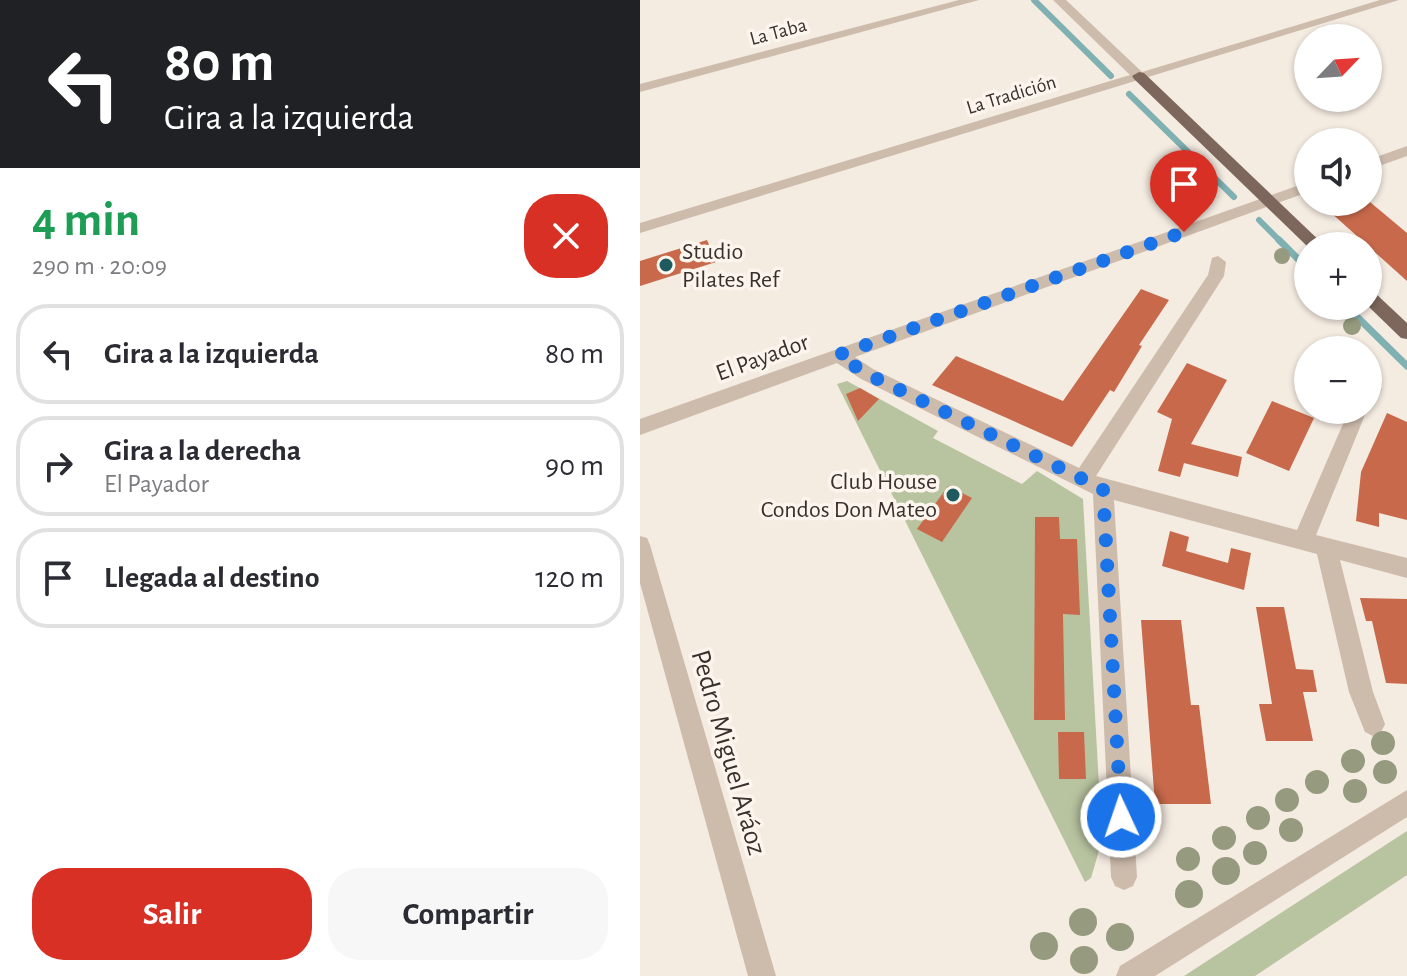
<!DOCTYPE html>
<html lang="es">
<head>
<meta charset="utf-8">
<style>
  :root { --surface:#fff; --page:#f7f7f7; --text:#2b2b33; --muted:#7c7c81; --line:#e1e1e2; --accent:#d93025 }
  body { margin:0; font-family:"Alegreya Sans",sans-serif; background:var(--page); color:var(--text); height:100vh; display:flex; flex-direction:column; font-size:30px; white-space:nowrap }
  * { box-sizing:border-box; margin:0 }
  p { font-size:26px; color:var(--muted) }
  .icon { flex:none; width:44px; height:44px; fill:none; stroke:currentColor; stroke-width:2; stroke-linecap:round; stroke-linejoin:round }
  .map { position:relative; flex:1; overflow:hidden }
  .sheet { display:flex; flex-direction:column; background:var(--surface); width:640px }
  .sheet>* { flex:none }
  .banner { background:#202124; color:#fff; overflow:hidden }
  .needle { width:52px; rotate:65deg }
  .tools { position:absolute; left:654px; top:24px; display:grid; gap:16px }
  .tools a { display:grid; place-items:center; width:88px; height:88px; border-radius:50%; background:var(--surface); box-shadow:0 2px 6px #0004; font-size:40px }
  .pin { position:absolute; display:grid; place-items:center; width:68px; height:68px; color:#fff; margin:-82px -34px; border-radius:50% 50% 50% 0; rotate:-45deg; box-shadow:0 0 8px #0007 }
  .pin .icon { rotate:45deg }
  .me { position:absolute; width:88px; margin:-44px; rotate:357deg; stroke-linejoin:round; filter:drop-shadow(0 0 6px #0008) }
  .turn { display:flex; align-items:center; gap:28px; height:168px; padding:0 32px; font-size:36px }
  .turn .icon { width:104px; height:104px; stroke-width:2.5 }
  .turn b { display:block; font-size:56px; line-height:68px }
  .round { display:grid; place-items:center; flex:none; width:84px; height:84px; border-radius:32px; background:var(--page) }
  .headline { display:flex; align-items:center; justify-content:space-between; height:136px; padding:0 32px }
  h1 { font-size:48px; font-weight:700; line-height:60px; color:#1e9e55 }
  .cta { display:flex; gap:16px; margin-top:auto; padding:16px 32px }
  .cta a { flex:1; height:92px; border-radius:32px; background:var(--accent); color:#fff; font-size:32px; font-weight:700; line-height:92px; text-align:center }
  .cta a+a { background:var(--page); color:var(--text) }
  ul { padding:0; list-style:none }
  li { display:flex; align-items:center; gap:24px; height:100px; margin:0 16px 12px; padding:0 16px; border:4px solid var(--line); border-radius:32px }
  li div { flex:1 }
  li b { display:block; font-size:30px }
  li em { font-style:normal }
  main { display:flex; flex:1; min-height:0 }
  .map>svg:first-child { display:block }
</style>
</head>
<body>
<main>
<section class="sheet">
<div class="banner">
<div class="turn"><svg class="icon" aria-label="left" viewBox="0 0 24 24"><path d="M17 20v-9H6M10 6l-5 5 5 5"/></svg><div><b>80 m</b>Gira a la izquierda</div></div>
</div>
<div class="headline"><div><h1>4 min</h1><p>290 m · 20:09</p></div><a class="round" style="background:#d93025;color:#fff"><svg class="icon" aria-label="close" viewBox="0 0 24 24"><path d="M6 6l12 12M18 6L6 18"/></svg></a></div>
<ul>
<li><svg class="icon" aria-label="left" viewBox="0 0 24 24"><path d="M17 20v-9H6M10 6l-5 5 5 5"/></svg><div><b>Gira a la izquierda</b></div><em>80 m</em></li>
<li><svg class="icon" aria-label="right" viewBox="0 0 24 24"><path d="M7 20v-9h11M14 6l5 5-5 5"/></svg><div><b>Gira a la derecha</b><p>El Payador</p></div><em>90 m</em></li>
<li><svg class="icon" aria-label="arrive" viewBox="0 0 24 24"><path d="M6 21V4h12l-3 4 3 4H6"/></svg><div><b>Llegada al destino</b></div><em>120 m</em></li>
</ul>
<div class="cta"><a>Salir</a><a>Compartir</a></div>
</section>
<div class="map">
<svg width="767" height="976" viewBox="0 0 767 976">
  <rect width="100%" height="100%" fill="#f4ebe1"/>
  <g fill="#b8c4a0">
    <polygon points="207,381 298,431 293,438 382,484 397,471 443,499 462,840 451,878 445,882 197,384"/>
    <polygon points="767,831 767,875 615,976 544,976"/>
  </g>
  <g fill="none" stroke-linecap="round" stroke-linejoin="round">
    <g stroke="#7fb0b2" stroke-width="6">
      <polyline points="394,0 471,76"/>
      <polyline points="489,94 594,197"/>
      <polyline points="619,220 641,242"/>
    </g>
    <g stroke="#7fb0b2" stroke-width="7">
      <polyline points="639,240 668,269"/>
      <polyline points="706,306 767,366"/>
    </g>
  </g>
  <g fill="#c8694b">
    <polygon points="679,202 730,202 767,233 767,281"/>
    <polygon points="67,240 76,262 0,286 0,261"/>
    <polygon points="501,289 529,300 499,345 502,346 474,392 470,390 432,447 292,385 316,356 423,401"/>
    <polygon points="547,363 587,380 551,444 602,457 598,477 544,463 540,477 518,471 532,419 517,412"/>
    <polygon points="220,388 239,399 218,421 206,394"/>
    <polygon points="632,401 674,418 649,471 606,453"/>
    <polygon points="747,413 767,422 767,520 739,513 739,527 716,521 721,472"/>
    <polygon points="308,486 332,498 302,542 277,529"/>
    <polygon points="395,517 419,517 420,539 437,539 440,615 423,614 425,720 394,720"/>
    <polygon points="530,531 549,537 546,551 588,563 591,548 611,553 604,590 522,566"/>
    <polygon points="720,598 767,599 767,684 746,683 732,621 726,621"/>
    <polygon points="616,607 644,607 656,669 673,670 677,692 663,692 673,741 626,741 619,704 632,704"/>
    <polygon points="501,620 541,620 551,705 559,705 571,804 515,804"/>
    <polygon points="418,732 444,732 446,779 419,779"/>
  </g>
  <g fill="none" stroke-linecap="round" stroke-linejoin="round">
    <g fill="#cdbbac" fill-rule="evenodd">
      <polygon points="319,0 339,0 0,92 0,84"/>
      <polygon points="413,0 426,0 502,72 740,0 759,0 0,233 0,223 490,75"/>
      <polygon points="767,146 767,156 728,170 728,160"/>
      <polygon points="668,182 668,192 215,357 233,369 439,468 568,275 572,258 578,256 586,262 584,276 456,476 657,530 709,410 727,410 676,535 767,558 767,578 700,560 733,692 745,724 741,732 733,736 725,732 709,692 677,554 474,500 497,877 493,886 484,890 475,886 471,877 453,494 221,379 197,363 0,435 0,419"/>
      <polygon points="733,382 742,389 735,399 728,401 728,383"/>
      <polygon points="0,536 7,538 10,545 136,976 108,976 0,583"/>
      <polygon points="767,790 767,817 515,976 476,976 480,966"/>
    </g>
    <g fill="#7d675c" fill-rule="evenodd">
      <polygon points="499,72 504,73 685,246 668,247 494,79 492,76"/>
      <polygon points="728,290 734,292 767,323 767,339 761,338 728,306"/>
    </g>
  </g>
  <g fill="#969b7f">
    <circle cx="642" cy="256" r="8"/>
    <circle cx="712" cy="326" r="9"/>
    <circle cx="743" cy="743" r="12"/>
    <circle cx="713" cy="761" r="12"/>
    <circle cx="745" cy="772" r="12"/>
    <circle cx="677" cy="782" r="12"/>
    <circle cx="715" cy="791" r="12"/>
    <circle cx="647" cy="800" r="12"/>
    <circle cx="618" cy="818" r="12"/>
    <circle cx="651" cy="830" r="12"/>
    <circle cx="584" cy="838" r="12"/>
    <circle cx="615" cy="853" r="12"/>
    <circle cx="548" cy="859" r="12"/>
    <circle cx="586" cy="871" r="14"/>
    <circle cx="549" cy="894" r="14"/>
    <circle cx="443" cy="922" r="14"/>
    <circle cx="480" cy="937" r="14"/>
    <circle cx="404" cy="946" r="14"/>
    <circle cx="444" cy="960" r="14"/>
  </g>
  <g fill="none" stroke-linecap="round" stroke-linejoin="round">
    <polyline stroke="#1a73e8" stroke-width="14" stroke-dasharray="0 25.2" points="481,817 463,489 227,374 198,355 544,232"/>
  </g>
  <g fill="#1f5a5e" stroke="#fbf5ee" stroke-width="3">
    <circle cx="26" cy="265" r="8"/>
    <circle cx="313" cy="495" r="8"/>
  </g>
  <g text-anchor="middle" stroke-width="7" stroke-linejoin="round" paint-order="stroke">
    <g font-size="20" fill="#3b302b" stroke="#fbf5ee">
      <text transform="translate(138 31) rotate(-15)" y="7">La Taba</text>
      <text transform="translate(371 94) rotate(-17)" y="7">La Tradición</text>
    </g>
    <g font-size="24" fill="#3b302b" stroke="#fbf5ee" text-anchor="start">
      <text x="42" y="259">Studio<tspan x="42" dy="28">Pilates Ref</tspan></text>
      <text x="297" y="489" text-anchor="end">Club House<tspan x="297" dy="28">Condos Don Mateo</tspan></text>
    </g>
    <g font-size="24" fill="#3b302b" stroke="#fbf5ee">
      <text transform="translate(122 357) rotate(-20)" y="8">El Payador</text>
    </g>
    <g font-size="28" fill="#3b302b" stroke="#fbf5ee">
      <text transform="translate(90 752) rotate(74)" y="10">Pedro Miguel Aráoz</text>
    </g>
  </g>
</svg>
<div class="tools">
<a><svg class="needle" viewBox="-14 -14 28 28"><path d="M0-13l5 13h-10z" fill="#e53935"/><path d="M0 13l5-13h-10z" fill="#7c7c81"/></svg></a>
<a><svg class="icon" aria-label="sound" viewBox="0 0 24 24"><path d="M4 9h4l5-4v14l-5-4H4zM17 9q2 3 0 6"/></svg></a>
<a>+</a>
<a>−</a>
</div>
<div class="pin" style="left:544px;top:232px;background:#d93025"><svg class="icon" aria-label="arrive" viewBox="0 0 24 24"><path d="M6 21V4h12l-3 4 3 4H6"/></svg></div>
<svg class="me" style="left:481px;top:817px" viewBox="-20 -20 40 40"><circle r="17" fill="#1a73e8" stroke="#fff" stroke-width="3"/><path d="M0-11L8 9 0 5-8 9z" fill="#fff"/></svg>
</div>
</main>
</body>
</html>
